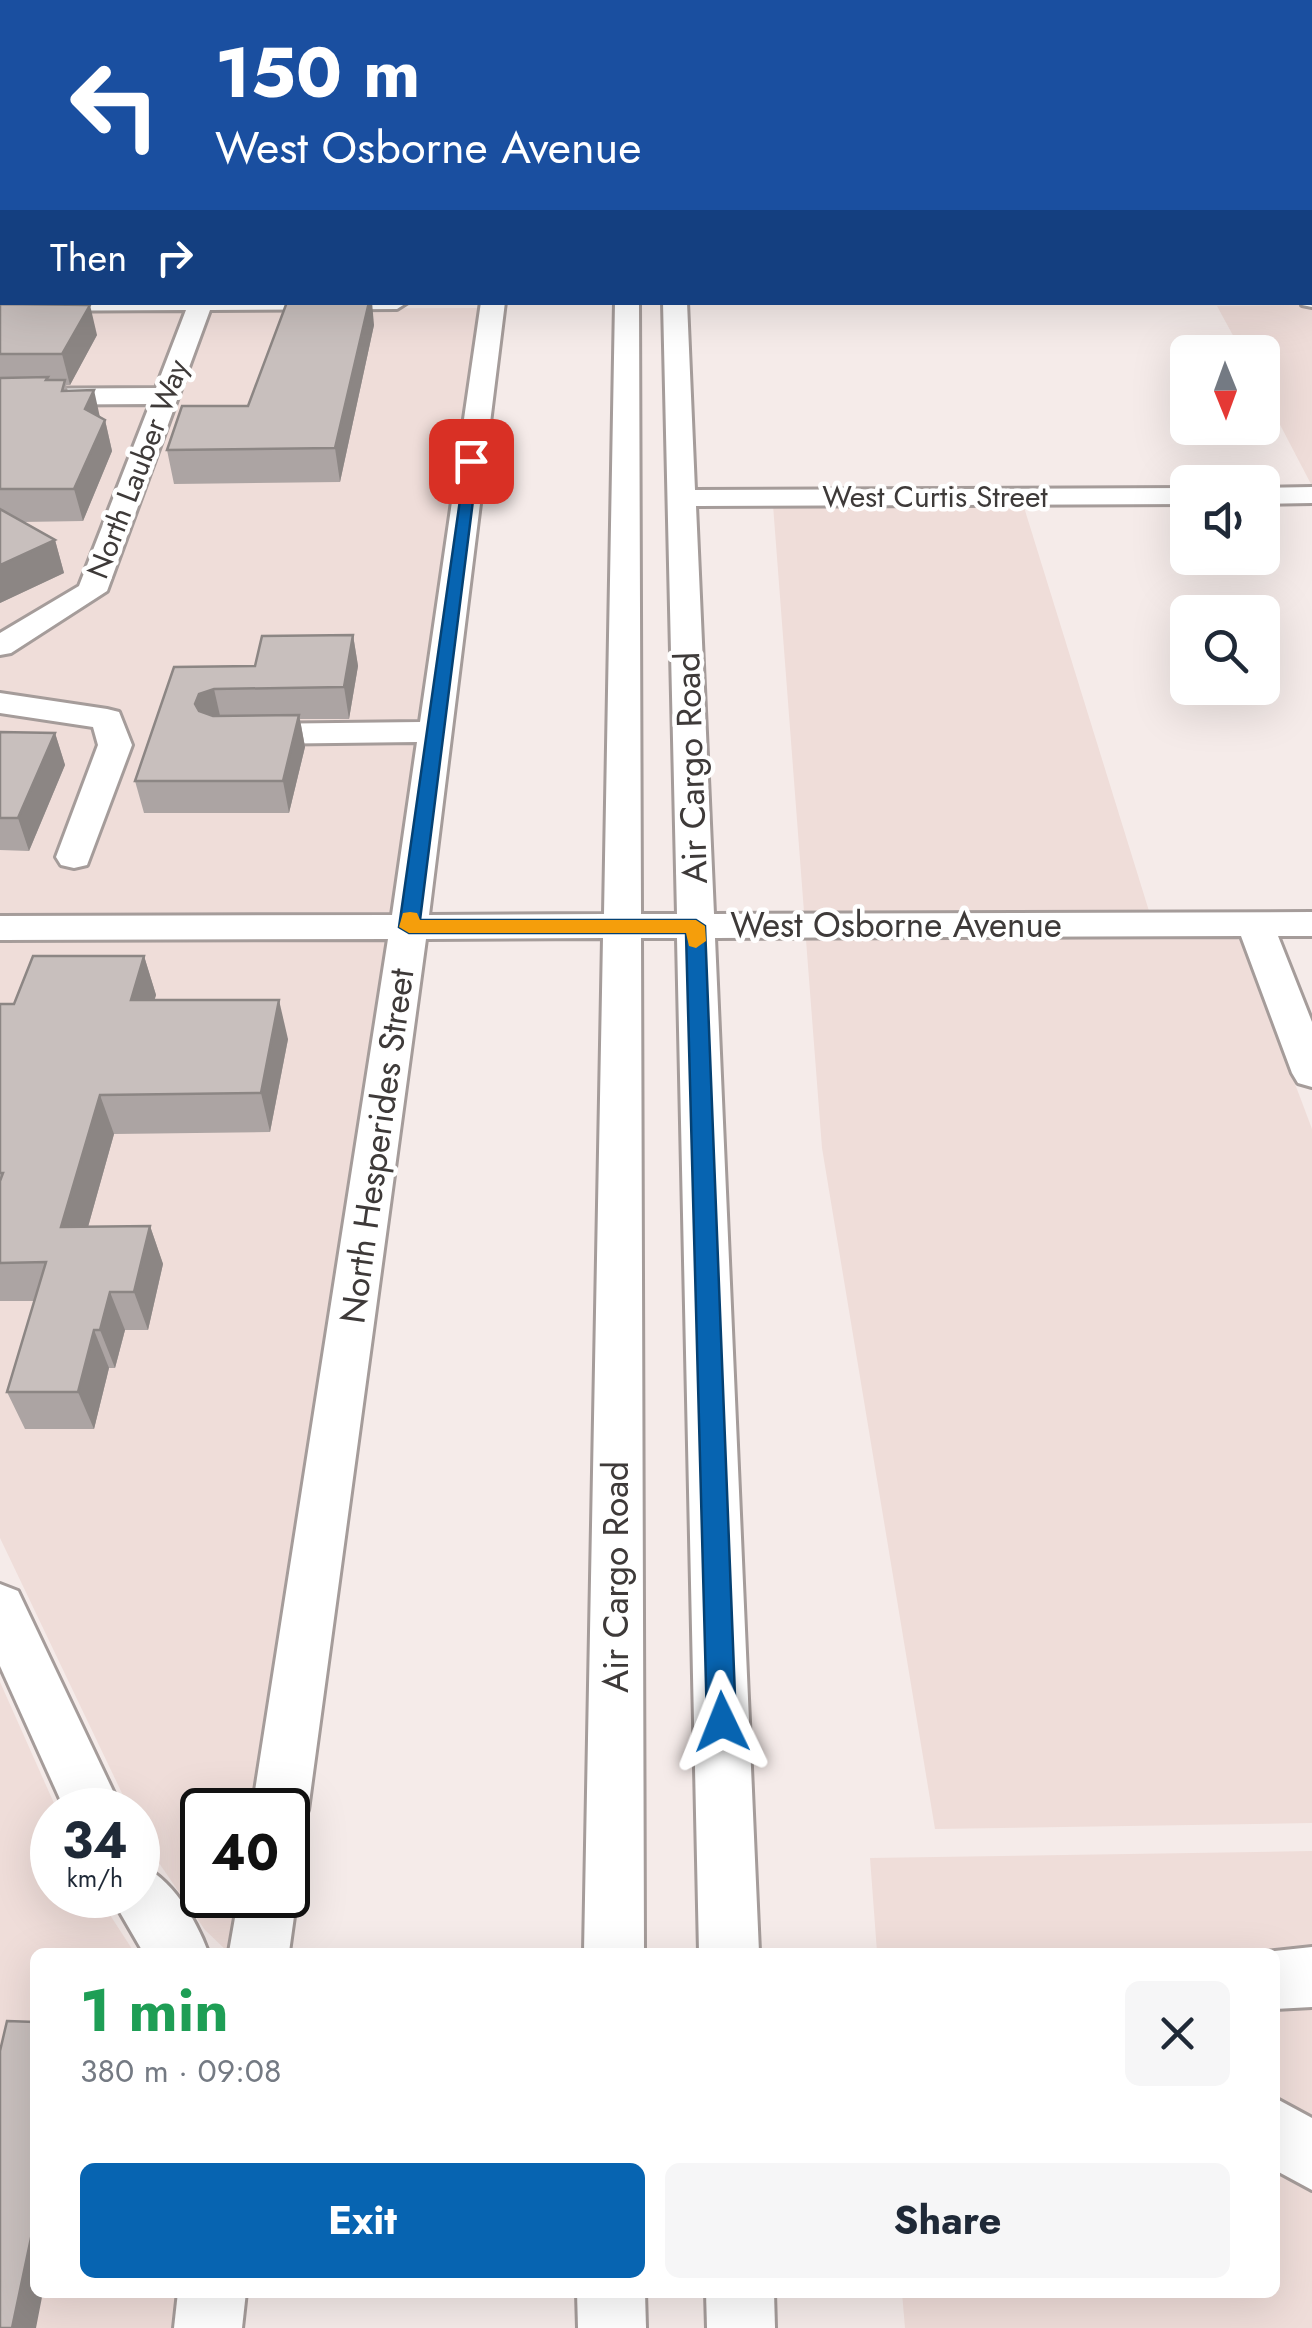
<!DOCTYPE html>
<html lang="en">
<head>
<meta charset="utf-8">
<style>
  :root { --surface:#fff; --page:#f6f6f7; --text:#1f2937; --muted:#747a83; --accent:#0764b1 }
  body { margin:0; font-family:Jost,sans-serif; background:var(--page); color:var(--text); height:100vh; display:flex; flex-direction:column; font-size:38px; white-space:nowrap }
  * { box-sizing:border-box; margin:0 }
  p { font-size:32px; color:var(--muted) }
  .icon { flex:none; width:55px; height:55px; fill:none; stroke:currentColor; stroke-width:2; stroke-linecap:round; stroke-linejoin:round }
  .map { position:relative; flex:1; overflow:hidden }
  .panel { position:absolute; left:30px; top:1948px; width:1250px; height:350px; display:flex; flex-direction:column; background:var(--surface); border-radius:15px; box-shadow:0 10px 40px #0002 }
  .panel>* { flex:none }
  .guide { position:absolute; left:0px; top:0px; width:1312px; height:305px; box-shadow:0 10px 40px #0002; background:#1a4fa0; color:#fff; overflow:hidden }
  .needle { width:65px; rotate:179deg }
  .buttons { position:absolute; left:1170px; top:335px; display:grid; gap:20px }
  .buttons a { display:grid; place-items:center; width:110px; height:110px; border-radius:15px; background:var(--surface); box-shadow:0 10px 40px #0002; font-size:50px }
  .speed { position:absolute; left:30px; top:1788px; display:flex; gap:20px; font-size:50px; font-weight:700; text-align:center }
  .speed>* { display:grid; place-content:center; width:130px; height:130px; border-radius:50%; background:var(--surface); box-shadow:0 10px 40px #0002; line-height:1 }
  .speed small { font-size:25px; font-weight:400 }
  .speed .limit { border:5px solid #111; border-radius:15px; background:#fff; color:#111 }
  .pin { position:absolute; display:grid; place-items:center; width:85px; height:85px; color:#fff; margin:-42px; border-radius:20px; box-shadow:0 5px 15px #0006 }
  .me { position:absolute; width:110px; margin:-55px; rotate:358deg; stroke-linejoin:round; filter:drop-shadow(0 0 8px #0008) }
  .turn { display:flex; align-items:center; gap:35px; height:210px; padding:0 50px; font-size:45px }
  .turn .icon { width:130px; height:130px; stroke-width:2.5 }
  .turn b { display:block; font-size:70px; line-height:85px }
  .then { display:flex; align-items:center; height:95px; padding:0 50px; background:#0003; gap:20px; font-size:38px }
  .round { display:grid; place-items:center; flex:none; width:105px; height:105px; border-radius:15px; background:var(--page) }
  .headline { display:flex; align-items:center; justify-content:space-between; height:170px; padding:0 50px }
  h1 { font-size:60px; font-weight:700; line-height:75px; color:#1e9e55 }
  .cta { display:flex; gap:20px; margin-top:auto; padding:20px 50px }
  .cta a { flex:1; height:115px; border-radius:15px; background:var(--accent); color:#fff; font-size:40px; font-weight:700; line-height:115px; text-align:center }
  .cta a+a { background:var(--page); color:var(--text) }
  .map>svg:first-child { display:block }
</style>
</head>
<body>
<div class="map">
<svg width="1312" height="2328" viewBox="0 0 1312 2328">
  <rect width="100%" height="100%" fill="#f5ebe9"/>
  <g fill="#efddd9">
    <polygon points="1312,305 1312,486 1263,392 1262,352 1242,352 1217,306"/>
    <polygon points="480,308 392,913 0,914 0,658 107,591 211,309"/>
    <polygon points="187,309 77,588 0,634 0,310"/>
    <polygon points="1023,504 1149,911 804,912 773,505"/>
    <polygon points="1233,938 1241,940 1312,1129 1312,1823 935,1829 822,1148 806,940"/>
    <polygon points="388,941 251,1810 202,1810 202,1895 238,1895 228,1952 205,1930 148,1847 138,1825 138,1810 130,1810 0,1538 0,942"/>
    <polygon points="0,1682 57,1810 52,1810 52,1895 97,1895 134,1952 35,1952 35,2292 178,2293 173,2328 0,2328"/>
    <polygon points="1312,1851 1312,2328 905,2328 902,2293 1275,2292 1275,1952 877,1952 870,1858"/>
  </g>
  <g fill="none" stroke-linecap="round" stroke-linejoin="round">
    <g stroke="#a59c9a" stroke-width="6">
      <g id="minor">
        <rect x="529" y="0" width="16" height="2"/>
        <rect x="654" y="0" width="16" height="2"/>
        <polygon points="854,0 870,0 871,2 855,2"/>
        <polygon points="1036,0 1053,0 1054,2 1037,2"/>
        <rect x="0" y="12" width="2" height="10"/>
        <rect x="1310" y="62" width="2" height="13"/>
        <polygon points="2,83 2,97 0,98 0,84"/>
        <rect x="1310" y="143" width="2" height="12"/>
        <rect x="1310" y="257" width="2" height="14"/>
        <polygon points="1310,293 1312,307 1302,305 1310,302"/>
        <polygon points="0,297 2,302 408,302 397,309 210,310 107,591 11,653 0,655 0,633 79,586 150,404 0,405 0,389 156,388 186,310 0,311"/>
        <polygon points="481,302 505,302 429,915 604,914 615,302 639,302 641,914 677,914 663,302 687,302 695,490 1188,488 1188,504 696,506 714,914 1312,912 1312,936 1278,936 1312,1022 1312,1087 1298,1083 1292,1073 1241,936 715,938 759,1952 699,1952 677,938 641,938 644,1952 584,1952 603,938 426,939 308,1810 300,1830 288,1835 288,1810 252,1810 388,939 0,940 0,916 392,915 417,742 246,744 234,741 230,734 234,727 246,724 420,722"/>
        <polygon points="1312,487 1312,503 1262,504 1262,488"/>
        <polygon points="0,693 107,709 119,712 132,745 87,865 74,868 61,865 56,857 98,745 93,727 0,713"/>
        <polygon points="0,1584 18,1591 122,1810 65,1810 0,1666"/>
        <path d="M138,1864C171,1877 196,1919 208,1952H143L110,1895H138Z"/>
        <polygon points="288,1874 297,1895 289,1952 229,1952 239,1895 288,1895"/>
        <polygon points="1312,1947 1312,2007 1275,2009 1275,1952 1266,1952"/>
        <polygon points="1275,2098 1312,2118 1312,2190 1275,2170"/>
        <polygon points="178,2292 246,2292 242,2328 174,2328"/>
        <polygon points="577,2292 645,2292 646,2328 578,2328"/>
        <polygon points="706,2292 774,2292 775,2328 707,2328"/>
      </g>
    </g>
    <use href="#minor" fill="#fff" fill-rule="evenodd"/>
  </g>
  <g fill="#aca4a3">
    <polygon points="114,0 255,0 254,2 115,2"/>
    <polygon points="0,240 2,240 2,302 14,302 14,304 97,335 70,385 66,385 68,391 105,420 112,451 83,521 22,522 55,540 64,573 0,603"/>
    <polygon points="374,325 340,482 174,484 167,450 248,406"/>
    <polygon points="353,635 358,666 349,719 300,719 305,747 289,813 144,813 135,781 174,667 255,666"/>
    <polygon points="0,732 55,733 65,765 29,851 0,850"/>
    <polygon points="144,956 156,995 154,1000 288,1039 270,1132 114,1134 88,1227 150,1226 163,1264 148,1330 125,1330 115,1368 109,1368 94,1429 25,1429 7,1392 34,1301 0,1301 0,1004 14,1004"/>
  </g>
  <g fill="#8c8684">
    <polygon points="2,0 18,0 16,2 2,3"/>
    <polygon points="369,302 372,302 374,325 340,482 335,448"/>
    <polygon points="90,305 97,335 70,385 62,354"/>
    <polygon points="94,390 101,422 85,409"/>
    <polygon points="105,420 112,451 83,521 74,489"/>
    <polygon points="55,540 64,573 0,603 0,565"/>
    <polygon points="353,635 358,666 349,719 344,687"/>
    <polygon points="214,689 221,720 206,725 195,704 199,694"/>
    <polygon points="299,715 305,747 289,813 283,781"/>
    <polygon points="55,733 65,765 29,851 18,818"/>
    <polygon points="144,956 156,995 143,1039 131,1000"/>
    <polygon points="279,1000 288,1039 270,1132 261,1093"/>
    <polygon points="100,1095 114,1134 77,1266 61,1227"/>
    <polygon points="150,1226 163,1264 148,1330 134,1292"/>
    <polygon points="110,1292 125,1330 115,1368 100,1330"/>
    <polygon points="94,1330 109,1368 94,1429 78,1392"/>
    <polygon points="35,2219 35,2292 43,2292 36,2328 12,2328"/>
  </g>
  <g fill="#c8bfbd" stroke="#8c8684" stroke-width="2.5">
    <polygon points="327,0 484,0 484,2 325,2"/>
    <polygon points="961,0 1030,0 1031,2 962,2"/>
    <polygon points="0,240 2,240 2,267 0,266"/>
    <polygon points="0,284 2,285 2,296 0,300"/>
    <polygon points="287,302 369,302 335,448 167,450 182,406 248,406"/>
    <polygon points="0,304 90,305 62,354 0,354"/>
    <polygon points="48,377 46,380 65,380 62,391 94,390 85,409 105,420 74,489 0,489 0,378"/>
    <polygon points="0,509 55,540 0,565"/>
    <polygon points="353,635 344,687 214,689 199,694 195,704 199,711 213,716 299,715 283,781 135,781 174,667 255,666 262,636"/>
    <polygon points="0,732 55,733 18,818 0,818"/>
    <polygon points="33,956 144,956 131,1000 279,1000 261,1093 100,1095 61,1227 150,1226 134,1292 110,1292 100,1330 94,1330 78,1392 7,1392 46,1262 0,1263 0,1181 3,1173 0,1173 0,1004 14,1004"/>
    <polygon points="7,2021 35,2022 35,2219 12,2328 0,2328 0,2051"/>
  </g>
  <polygon fill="#0764b1" stroke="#054173" stroke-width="2.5" points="466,458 478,461 420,920 696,920 705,926 736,1722 732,1732 722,1737 711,1732 707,1722 686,933 409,933 399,927"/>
  <polygon fill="#f59e0b" points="410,912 417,913 420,920 696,920 705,926 706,941 696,948 689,946 686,933 409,933 399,927 403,913"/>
  <g text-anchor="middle" stroke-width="9" stroke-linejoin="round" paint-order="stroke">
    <g font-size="30" fill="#3e3a39" stroke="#fff">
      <text transform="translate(138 469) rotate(-69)" y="10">North Lauber Way</text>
      <text x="935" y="507">West Curtis Street</text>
    </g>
    <g font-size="35" fill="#3e3a39" stroke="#fff">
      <text transform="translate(691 768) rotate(-92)" y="12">Air Cargo Road</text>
      <text x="896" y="937">West Osborne Avenue</text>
      <text transform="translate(377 1146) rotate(-82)" y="12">North Hesperides Street</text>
      <text transform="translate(616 1577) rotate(-90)" y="12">Air Cargo Road</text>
    </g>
  </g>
</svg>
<div class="buttons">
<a><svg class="needle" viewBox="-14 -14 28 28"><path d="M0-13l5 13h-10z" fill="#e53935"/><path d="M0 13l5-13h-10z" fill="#747a83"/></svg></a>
<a><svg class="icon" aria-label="sound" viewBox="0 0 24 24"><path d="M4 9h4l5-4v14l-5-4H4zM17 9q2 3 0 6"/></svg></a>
<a><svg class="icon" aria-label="search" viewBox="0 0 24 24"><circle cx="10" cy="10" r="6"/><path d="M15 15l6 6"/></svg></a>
</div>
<div class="speed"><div>34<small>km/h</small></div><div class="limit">40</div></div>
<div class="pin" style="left:471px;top:461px;background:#d93025"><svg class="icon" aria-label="arrive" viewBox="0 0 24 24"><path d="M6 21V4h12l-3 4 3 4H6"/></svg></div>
<svg class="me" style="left:722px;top:1722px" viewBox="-20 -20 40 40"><path d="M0-17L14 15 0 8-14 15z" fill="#0764b1" stroke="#fff" stroke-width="4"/></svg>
<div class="guide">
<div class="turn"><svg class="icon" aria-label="left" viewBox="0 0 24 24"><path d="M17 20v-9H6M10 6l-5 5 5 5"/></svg><div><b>150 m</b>West Osborne Avenue</div></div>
<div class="then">Then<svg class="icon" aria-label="right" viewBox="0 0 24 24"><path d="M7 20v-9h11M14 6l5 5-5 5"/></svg></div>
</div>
<section class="panel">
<div class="headline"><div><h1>1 min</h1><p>380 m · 09:08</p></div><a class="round"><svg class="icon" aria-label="close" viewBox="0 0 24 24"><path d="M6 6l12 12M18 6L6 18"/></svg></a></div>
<div class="cta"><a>Exit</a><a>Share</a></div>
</section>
</div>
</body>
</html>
